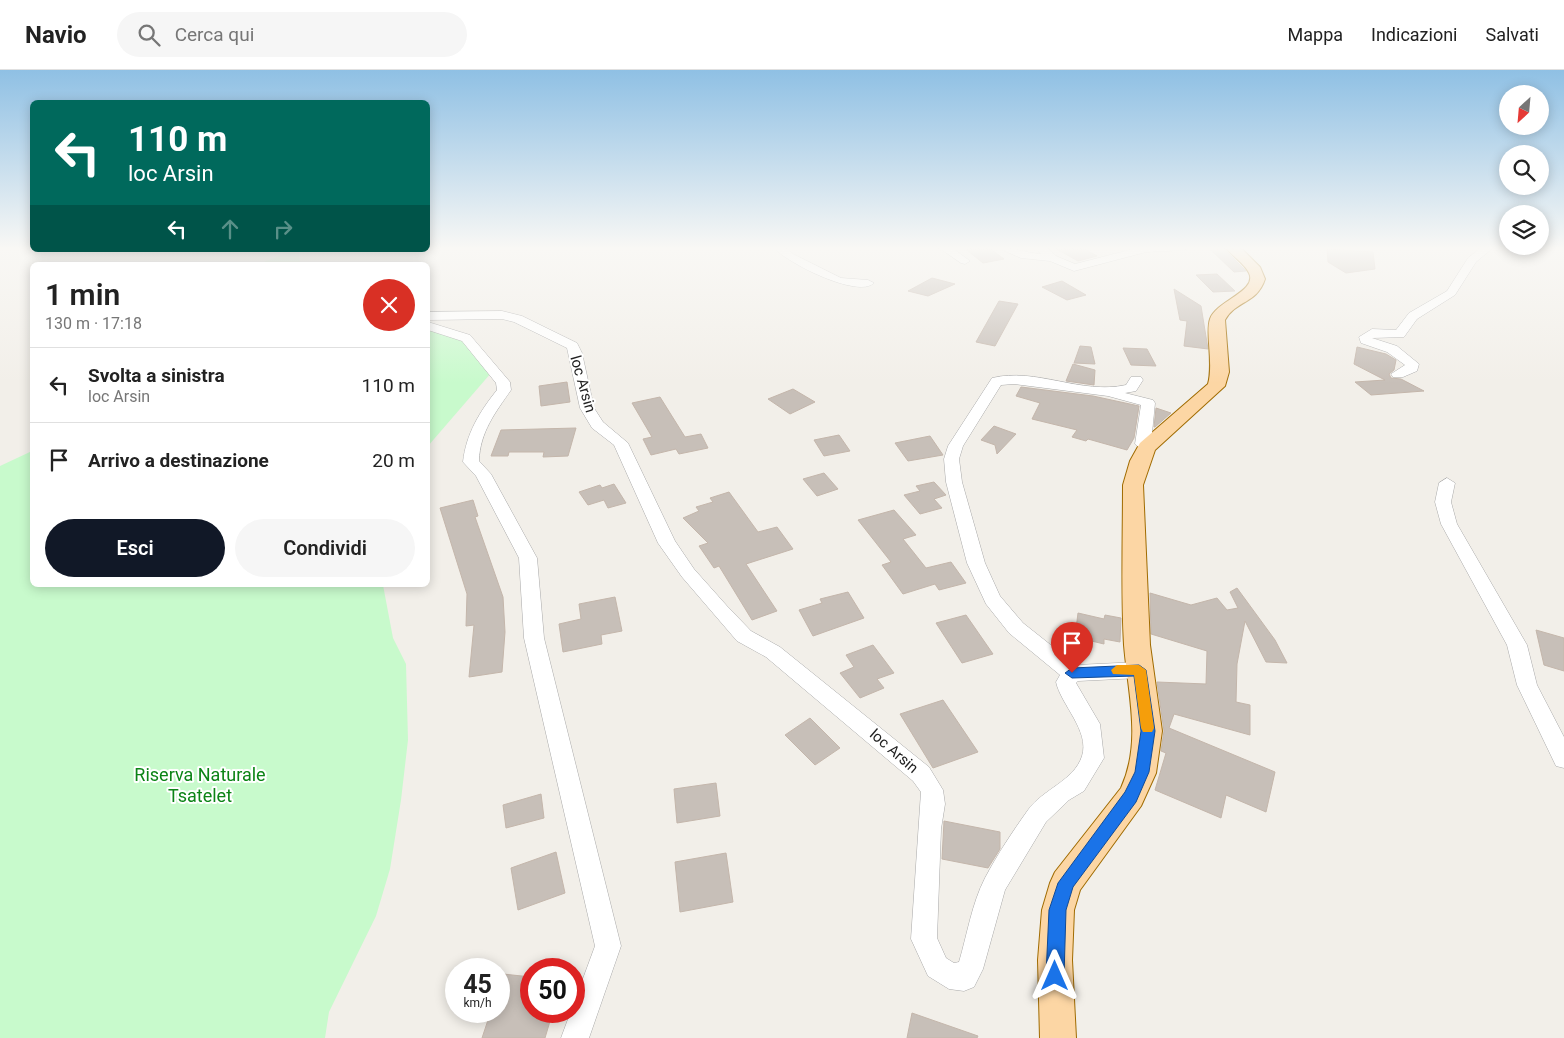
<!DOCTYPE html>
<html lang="it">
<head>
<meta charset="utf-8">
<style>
  :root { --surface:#fff; --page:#f6f6f6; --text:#222; --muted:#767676; --line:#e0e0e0; --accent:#111827 }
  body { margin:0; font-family:Roboto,sans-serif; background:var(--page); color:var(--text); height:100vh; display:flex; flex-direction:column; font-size:19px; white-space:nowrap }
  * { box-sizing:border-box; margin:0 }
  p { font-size:16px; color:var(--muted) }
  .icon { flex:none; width:28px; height:28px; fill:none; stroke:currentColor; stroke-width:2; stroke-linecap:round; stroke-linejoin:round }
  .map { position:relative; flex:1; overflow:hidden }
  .panel { position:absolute; left:30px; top:192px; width:400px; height:325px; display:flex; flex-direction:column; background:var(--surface); border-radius:8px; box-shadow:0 2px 12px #0003 }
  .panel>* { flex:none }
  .banner { position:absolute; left:30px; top:30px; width:400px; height:152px; border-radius:8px; box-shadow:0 2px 12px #0003; background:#00695c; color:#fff; overflow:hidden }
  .needle { width:32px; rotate:206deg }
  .buttons { position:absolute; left:1499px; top:15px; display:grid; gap:10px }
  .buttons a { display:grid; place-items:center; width:50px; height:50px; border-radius:50%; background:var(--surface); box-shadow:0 2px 12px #0003; font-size:25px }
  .speed { position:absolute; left:445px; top:888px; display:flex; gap:10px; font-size:25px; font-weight:700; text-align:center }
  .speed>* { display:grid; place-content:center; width:65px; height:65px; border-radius:50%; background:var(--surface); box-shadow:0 2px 12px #0003; line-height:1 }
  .speed small { font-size:12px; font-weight:400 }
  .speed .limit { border:8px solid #d22; background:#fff; color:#111 }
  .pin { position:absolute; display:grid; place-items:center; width:42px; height:42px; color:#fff; margin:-51px -21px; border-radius:50% 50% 50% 0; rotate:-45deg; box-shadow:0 0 5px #0007 }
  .pin .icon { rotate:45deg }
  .me { position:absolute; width:55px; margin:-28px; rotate:0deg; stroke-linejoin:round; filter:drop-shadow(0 0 4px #0008) }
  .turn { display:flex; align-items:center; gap:18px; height:105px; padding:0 15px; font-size:22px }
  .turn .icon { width:65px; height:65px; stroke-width:2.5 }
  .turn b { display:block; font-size:35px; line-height:42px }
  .lanes { display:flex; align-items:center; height:48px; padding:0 15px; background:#0003; justify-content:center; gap:25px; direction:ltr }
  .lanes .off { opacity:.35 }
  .round { display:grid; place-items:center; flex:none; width:52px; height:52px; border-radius:26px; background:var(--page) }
  .headline { display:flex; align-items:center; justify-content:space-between; height:85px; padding:0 15px }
  h1 { font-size:30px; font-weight:600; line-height:38px }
  .button { display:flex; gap:10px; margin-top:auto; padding:10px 15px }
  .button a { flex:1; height:58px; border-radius:30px; background:var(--accent); color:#fff; font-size:20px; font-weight:600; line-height:58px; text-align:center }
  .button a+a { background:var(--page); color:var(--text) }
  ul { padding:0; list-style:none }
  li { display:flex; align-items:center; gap:15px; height:75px; padding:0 15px; border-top:1px solid var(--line) }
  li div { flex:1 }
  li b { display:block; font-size:19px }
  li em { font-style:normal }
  header { display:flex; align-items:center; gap:30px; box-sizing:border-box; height:70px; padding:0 25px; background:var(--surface); border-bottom:1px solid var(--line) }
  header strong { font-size:24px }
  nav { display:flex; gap:28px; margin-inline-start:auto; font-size:18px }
  .search { width:350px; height:45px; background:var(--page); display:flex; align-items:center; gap:12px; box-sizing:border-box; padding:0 18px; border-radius:28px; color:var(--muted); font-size:19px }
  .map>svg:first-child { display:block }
</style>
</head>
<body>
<header>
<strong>Navio</strong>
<div class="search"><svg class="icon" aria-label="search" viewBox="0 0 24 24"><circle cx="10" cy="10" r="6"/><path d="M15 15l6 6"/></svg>Cerca qui</div>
<nav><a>Mappa</a><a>Indicazioni</a><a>Salvati</a></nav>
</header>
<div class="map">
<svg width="1564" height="968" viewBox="0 0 1564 968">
  <rect width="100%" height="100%" fill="#f2efe9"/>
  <g fill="#c8facc">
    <polygon points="294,180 299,180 300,195 256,195"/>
    <polygon points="428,258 463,269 491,303 428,376"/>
    <polygon points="32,381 32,515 383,515 393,568 406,594 408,670 401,730 390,799 376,846 329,942 325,968 0,968 0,396"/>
  </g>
  <g fill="#c7bfb8" stroke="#c4b6ab">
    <polygon points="963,177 988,177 1004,189 983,193"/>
    <polygon points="1053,177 1081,177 1097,186 1078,191"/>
    <polygon points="1327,179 1373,182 1375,199 1346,203 1328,192"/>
    <polygon points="1211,180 1225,180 1246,201 1234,202"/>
    <polygon points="1217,204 1235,221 1213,222 1196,205"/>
    <polygon points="932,208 955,214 928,226 908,221"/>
    <polygon points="1062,211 1086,225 1067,230 1042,217"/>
    <polygon points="1174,219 1201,236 1208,279 1184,276 1187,251 1180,250"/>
    <polygon points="999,231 1018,234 995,276 976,272"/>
    <polygon points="1080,276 1091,277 1095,294 1074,293"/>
    <polygon points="1357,277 1386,284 1396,290 1394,300 1389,304 1391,308 1401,309 1424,321 1371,325 1355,312 1385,310 1354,294"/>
    <polygon points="1123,278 1147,279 1156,296 1131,295"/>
    <polygon points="1073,294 1095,300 1094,315 1066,311"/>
    <polygon points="567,312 570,332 541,336 539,316"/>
    <polygon points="1021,317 1093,326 1139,336 1134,368 1127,380 1088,369 1086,371 1072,367 1077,360 1032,349 1040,333 1016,326"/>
    <polygon points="793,319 815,332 790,344 768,329"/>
    <polygon points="660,327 685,367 701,364 708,378 679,384 676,379 651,385 643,369 652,367 632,333"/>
    <polygon points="1156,338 1171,343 1155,357 1154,357"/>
    <polygon points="994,356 1016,364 997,384 995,375 981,370"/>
    <polygon points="576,358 568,386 543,387 544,382 509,382 508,386 491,386 501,360"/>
    <polygon points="839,365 850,381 824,386 814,370"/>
    <polygon points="930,366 943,385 908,391 895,373"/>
    <polygon points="824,403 838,419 817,426 803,409"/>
    <polygon points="934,412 946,425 934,429 942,438 920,444 904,425 920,421 916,416"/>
    <polygon points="614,414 626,433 608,438 604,430 588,435 579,422 600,415 602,418"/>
    <polygon points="729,422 758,462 777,457 793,479 746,494 777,541 752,550 719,496 714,498 699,476 708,473 683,448 699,441 696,437 713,432 710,428"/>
    <polygon points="473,430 478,446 475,447 503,527 505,562 502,602 469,607 474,555 466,556 467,524 440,438"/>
    <polygon points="894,440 916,465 903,469 926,498 951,492 966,513 939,520 935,514 903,524 882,495 891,492 858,450"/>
    <polygon points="1237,518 1275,570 1287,593 1266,592 1245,551 1237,594 1236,632 1250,635 1250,665 1174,644 1169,658 1275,702 1266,742 1226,725 1221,748 1155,720 1166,683 1161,681 1164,661 1157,612 1206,614 1207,581 1151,564 1150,523 1191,535 1217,528 1227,540 1238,538 1230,522"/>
    <polygon points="848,522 864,548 813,566 799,540 822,533 820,529"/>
    <polygon points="615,527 622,561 601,565 602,574 563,582 559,554 581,549 579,534"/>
    <polygon points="1078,543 1104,549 1105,545 1121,548 1120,572 1104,569 1104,574 1075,567"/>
    <polygon points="966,545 993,584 962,593 936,553"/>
    <polygon points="1536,560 1564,568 1564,601 1544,595"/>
    <polygon points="873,575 894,603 877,609 884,618 860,628 840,603 854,597 846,585"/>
    <polygon points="943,630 978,682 933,698 900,644"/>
    <polygon points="810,648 840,678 815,695 785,665"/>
    <polygon points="716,713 720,746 677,753 674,719"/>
    <polygon points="541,724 544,748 506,758 503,735"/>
    <polygon points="944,751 1000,762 1000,779 988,798 942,789"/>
    <polygon points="556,782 565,823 518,840 511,798"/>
    <polygon points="726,783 733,832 680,842 675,792"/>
    <polygon points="503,904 531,907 531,941 553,941 545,968 482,968 491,941 499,941 499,918"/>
    <polygon points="912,943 978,966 977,968 907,968"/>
  </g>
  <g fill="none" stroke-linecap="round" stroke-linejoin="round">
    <g stroke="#a9a9a9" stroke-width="1">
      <g id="minor">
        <path d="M773,177H785L793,184L841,208L868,210L874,213C858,229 785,192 773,177Z"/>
        <polygon points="938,177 951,177 970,191 965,194 961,193"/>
        <path d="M996,177C1012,177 1025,183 1041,184L1035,177H1046L1056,186L1075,194L1141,177H1189L1184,180L1146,182L1074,201L1050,191L1021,188Z"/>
        <polygon points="1482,177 1494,177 1476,192 1455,225 1417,249 1404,267 1372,268 1397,276 1419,294 1417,301 1403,307 1393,307 1391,304 1405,295 1387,282 1361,273 1359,267 1372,259 1396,260 1409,243 1447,221 1468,188"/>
        <path d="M502,241L522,246L577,273L582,283L594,338L603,352L628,373L675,471L694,499L727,536L751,561L780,577L929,697L943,720L945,734L941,759L937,868L946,888L954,893L959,892C967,865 972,833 985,808C997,785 1013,761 1028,740C1043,719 1074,711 1082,686C1090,661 1061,635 1056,612L1060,605L1009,563L986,534L967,493L946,412L944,389L948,376L992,308C1036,297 1081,325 1126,315L1131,307H1141L1143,310L1136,321L1125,323L1153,330L1155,333L1151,373L1155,377L1152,380H1142L1135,374L1141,335L1108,326L1014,314L1001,315L963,376L959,389L962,412L985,493L1000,526L1023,553L1076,595L1139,592L1146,595L1149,600L1146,605L1139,608L1078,611L1076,613L1100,654L1104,688L1084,721L1069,730L1046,752L1005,820L983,899L974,917L964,921L949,919L928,906L911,869L921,722L913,711L766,587L737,571L682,507L658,473L614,375L592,358L580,338L567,278L514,252L502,249L428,250V242Z"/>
        <path d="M428,252L470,265L510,312L511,320C495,343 480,362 479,391L491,404L537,488L544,568L621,876L589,968H561L571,941H574V933L595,876L524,568L519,488L476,406L463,392C466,364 480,341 497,320L496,313L462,271L428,260Z"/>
        <polygon points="1447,408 1455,413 1451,432 1457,454 1527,575 1537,615 1564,667 1564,698 1556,696 1517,615 1507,575 1441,454 1435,432 1439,413"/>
      </g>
    </g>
    <g stroke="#a06b00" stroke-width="2">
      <path id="major" d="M1225,177H1240L1260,197L1265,209C1257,234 1236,230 1225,250L1229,302L1225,316L1155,380L1143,415L1150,575L1162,661L1156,703L1141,736L1080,820L1074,840L1072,890L1076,968H1040L1038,890L1042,840L1050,813L1055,802L1121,718C1142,672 1128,624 1124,575C1121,522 1123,468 1123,415L1130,391L1140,373L1208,314C1214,293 1205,263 1210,249C1216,231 1258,221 1249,203C1244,193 1232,186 1225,177Z"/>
    </g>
    <use href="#minor" fill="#fff" fill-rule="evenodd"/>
    <use href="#major" fill="#fcd6a4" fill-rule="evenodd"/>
  </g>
  <linearGradient id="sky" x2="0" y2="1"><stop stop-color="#8fc0e4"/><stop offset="0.57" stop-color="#f9f8f5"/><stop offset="1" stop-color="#f9f8f5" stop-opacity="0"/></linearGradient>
  <rect width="1564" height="313" fill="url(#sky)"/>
  <polygon fill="#1a73e8" stroke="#114b97" points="1139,595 1146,600 1155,661 1149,702 1136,732 1073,817 1066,840 1064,906 1061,912 1055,915 1049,912 1046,906 1049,840 1058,813 1125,722 1135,702 1141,661 1134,606 1072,608 1065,603 1072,598"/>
  <polygon fill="#f59e0b" points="1117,595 1139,595 1146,600 1154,658 1152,662 1143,662 1141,658 1134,605 1113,604 1111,600"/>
  <g text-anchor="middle" stroke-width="4" stroke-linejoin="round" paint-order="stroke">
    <g font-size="15" fill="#222" stroke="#fff">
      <text transform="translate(583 314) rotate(74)" y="5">loc Arsin</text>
      <text transform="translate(894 681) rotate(41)" y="5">loc Arsin</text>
    </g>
    <g font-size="18" fill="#0c8416" stroke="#fff">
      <text x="200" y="711">Riserva Naturale<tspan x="200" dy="21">Tsatelet</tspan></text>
    </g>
  </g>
</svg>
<div class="buttons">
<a><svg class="needle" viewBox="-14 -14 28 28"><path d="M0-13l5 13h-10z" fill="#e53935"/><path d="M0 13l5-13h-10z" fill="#767676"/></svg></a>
<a><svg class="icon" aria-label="search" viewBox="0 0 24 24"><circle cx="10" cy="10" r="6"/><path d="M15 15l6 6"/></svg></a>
<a><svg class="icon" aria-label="layers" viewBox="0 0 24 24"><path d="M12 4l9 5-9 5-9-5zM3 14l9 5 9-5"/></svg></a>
</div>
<div class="speed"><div>45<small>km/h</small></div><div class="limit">50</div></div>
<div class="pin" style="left:1072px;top:603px;background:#d93025"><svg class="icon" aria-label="arrive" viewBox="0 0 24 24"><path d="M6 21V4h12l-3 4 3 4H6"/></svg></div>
<svg class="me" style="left:1055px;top:906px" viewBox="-20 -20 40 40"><path d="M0-17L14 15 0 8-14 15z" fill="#1a73e8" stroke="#fff" stroke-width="4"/></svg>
<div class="banner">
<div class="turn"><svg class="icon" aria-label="left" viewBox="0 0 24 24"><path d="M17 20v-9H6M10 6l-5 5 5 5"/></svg><div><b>110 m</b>loc Arsin</div></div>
<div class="lanes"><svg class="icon" aria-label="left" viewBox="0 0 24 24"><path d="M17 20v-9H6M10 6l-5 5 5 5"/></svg><svg class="icon off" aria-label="ahead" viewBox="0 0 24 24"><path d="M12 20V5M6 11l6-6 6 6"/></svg><svg class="icon off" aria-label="right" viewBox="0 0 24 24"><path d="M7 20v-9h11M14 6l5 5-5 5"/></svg></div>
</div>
<section class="panel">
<div class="headline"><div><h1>1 min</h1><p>130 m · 17:18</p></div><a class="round" style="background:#d93025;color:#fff"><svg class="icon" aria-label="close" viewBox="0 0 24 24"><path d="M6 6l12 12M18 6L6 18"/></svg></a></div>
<ul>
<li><svg class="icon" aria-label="left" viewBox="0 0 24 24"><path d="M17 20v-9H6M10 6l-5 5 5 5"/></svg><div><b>Svolta a sinistra</b><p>loc Arsin</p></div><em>110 m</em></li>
<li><svg class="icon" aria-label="arrive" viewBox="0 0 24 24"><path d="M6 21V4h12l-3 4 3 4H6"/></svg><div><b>Arrivo a destinazione</b></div><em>20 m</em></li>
</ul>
<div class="button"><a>Esci</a><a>Condividi</a></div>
</section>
</div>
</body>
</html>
